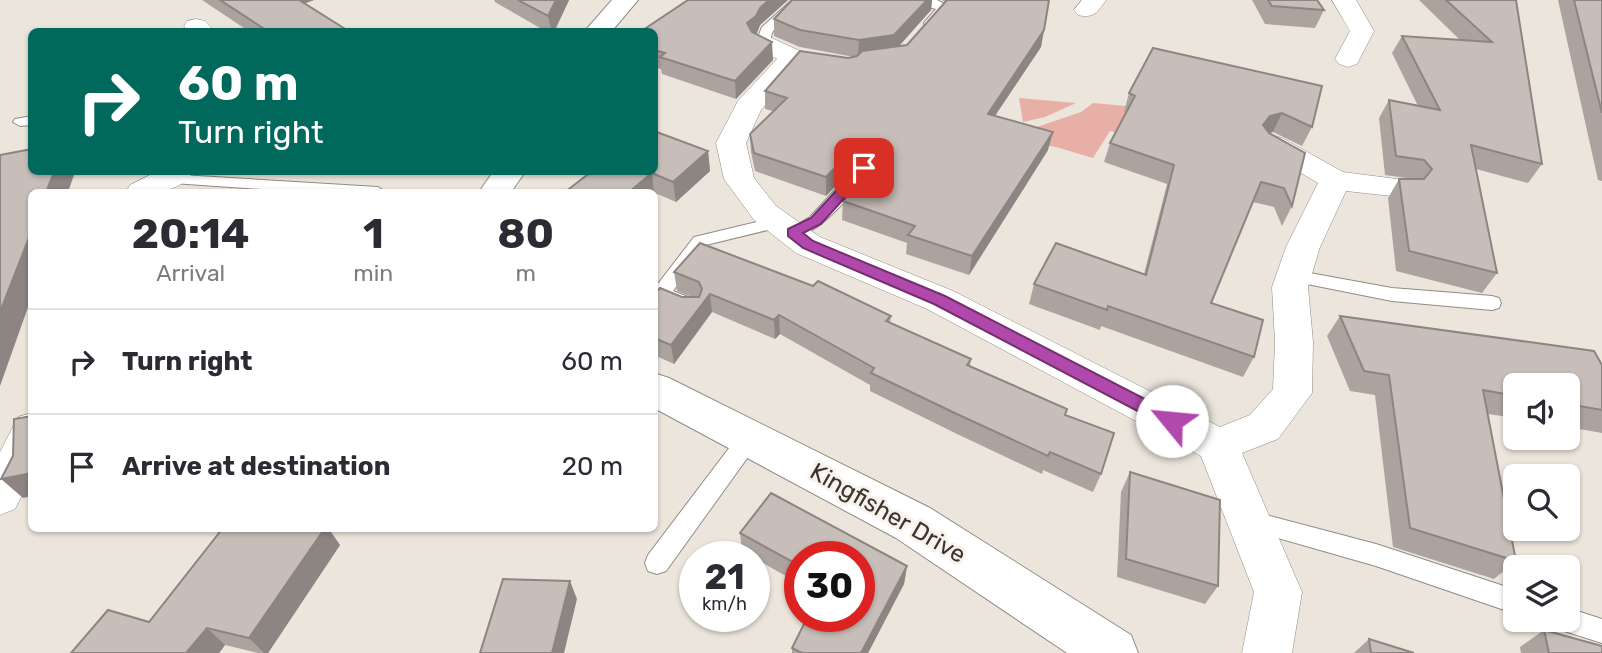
<!DOCTYPE html>
<html lang="en">
<head>
<meta charset="utf-8">
<style>
  :root { --surface:#fff; --page:#f2f2f3; --text:#2b2b33; --muted:#7c7c81; --line:#e1e1e2 }
  body { margin:0; font-family:Rubik,sans-serif; background:var(--page); color:var(--text); height:100vh; display:flex; flex-direction:column; font-size:26px; white-space:nowrap }
  * { box-sizing:border-box; margin:0 }
  p { font-size:23px; color:var(--muted) }
  .icon { flex:none; width:38px; height:38px; fill:none; stroke:currentColor; stroke-width:2; stroke-linecap:round; stroke-linejoin:round }
  .map { position:relative; flex:1; overflow:hidden }
  .sheet { position:absolute; left:28px; top:189px; width:630px; height:343px; display:flex; flex-direction:column; background:var(--surface); border-radius:10px; box-shadow:0 2px 5px #0004 }
  .sheet>* { flex:none }
  .hud { position:absolute; left:28px; top:28px; width:630px; height:147px; border-radius:10px; box-shadow:0 2px 5px #0004; background:#00695c; color:#fff; overflow:hidden }
  .tools { position:absolute; left:1503px; top:373px; display:grid; gap:14px }
  .tools a { display:grid; place-items:center; width:77px; height:77px; border-radius:10px; background:var(--surface); box-shadow:0 2px 5px #0004; font-size:35px }
  .speed { position:absolute; left:679px; top:541px; display:flex; gap:14px; font-size:35px; font-weight:700; text-align:center }
  .speed>* { display:grid; place-content:center; width:91px; height:91px; border-radius:50%; background:var(--surface); box-shadow:0 2px 5px #0004; line-height:1 }
  .speed small { font-size:18px; font-weight:400 }
  .speed .limit { border:10px solid #d22; background:#fff; color:#111 }
  .pin { position:absolute; display:grid; place-items:center; width:60px; height:60px; color:#fff; margin:-30px; border-radius:14px; box-shadow:0 4px 10px #0006 }
  .me { position:absolute; width:77px; margin:-38px; rotate:298deg; stroke-linejoin:round; filter:drop-shadow(0 0 5px #0008) }
  .turn { display:flex; align-items:center; gap:24px; height:147px; padding:0 35px; font-size:32px }
  .turn .icon { width:91px; height:91px; stroke-width:2.5 }
  .turn b { display:block; font-size:49px; line-height:60px }
  .eta { display:flex; justify-content:space-evenly; align-items:center; height:119px; text-align:center }
  .eta b { font-size:42px; font-weight:700; line-height:49px }
  ul { padding:0; list-style:none }
  li { display:flex; align-items:center; gap:21px; height:105px; padding:0 35px; border-top:2px solid var(--line) }
  li div { flex:1 }
  li b { display:block; font-size:26px }
  li em { font-style:normal }
  .map>svg:first-child { display:block }
</style>
</head>
<body>
<div class="map">
<svg width="1602" height="653" viewBox="0 0 1602 653">
  <rect width="100%" height="100%" fill="#ece5dc"/>
  <g fill="#e7afa5">
    <polygon points="1019,98 1076,103 1045,117 1023,122"/>
    <polygon points="1093,103 1159,109 1151,141 1110,131 1093,158 1056,147 1030,143 1028,130 1081,112"/>
  </g>
  <g fill="none" stroke-linecap="round" stroke-linejoin="round">
    <g stroke="#928b84" stroke-width="2">
      <g id="lane">
        <polygon points="792,0 805,0 773,31 768,45 758,45 756,42 762,27"/>
        <polygon points="924,0 937,0 950,7 935,26 925,26 924,23 936,9 924,6"/>
        <polygon points="32,116 32,125 20,126 13,122 15,119"/>
        <path d="M864,163L872,168C857,188 815,243 788,236L785,232L810,217L858,165Z"/>
        <polygon points="164,174 378,187 386,192 305,192 158,182 156,179 158,176"/>
        <polygon points="778,217 787,222 784,226 706,245 673,291 688,297 690,302 688,307 681,309 654,299 654,289 694,237"/>
        <polygon points="1293,270 1392,288 1492,296 1499,298 1501,303 1499,308 1492,310 1392,301 1287,280 1284,276 1287,272"/>
        <polygon points="750,428 758,431 761,437 758,443 666,571 657,574 648,571 645,563 648,555 742,431"/>
        <polygon points="1251,511 1376,544 1516,590 1516,614 1376,566 1243,528 1239,521 1243,514"/>
        <polygon points="1568,608 1602,619 1602,643 1558,629 1554,620 1568,620"/>
      </g>
    </g>
    <g stroke="#928b84" stroke-width="1">
      <g id="street">
        <path d="M1082,0H1106C1098,12 1093,19 1078,15L1074,10Z"/>
        <polygon points="1332,0 1356,0 1374,31 1357,64 1348,67 1339,64 1335,59 1350,31"/>
        <polygon points="196,19 205,21 216,32 188,32 184,26 187,21"/>
        <polygon points="763,34 802,52 806,57 761,110 746,143 754,178 776,206 820,237 953,291 1220,427 1250,415 1273,389 1275,342 1272,287 1286,247 1318,183 1262,150 1257,144 1262,138 1272,135 1282,138 1343,172 1412,181 1417,188 1412,195 1401,197 1346,191 1320,247 1308,287 1313,342 1312,393 1278,439 1242,453 1302,592 1292,653 1242,653 1254,592 1201,456 927,309 796,253 754,220 724,179 716,143 738,101 777,59 754,47 750,42 754,37"/>
        <path d="M156,172H193C178,195 150,192 126,192L130,185Z"/>
        <polygon points="32,413 32,475 15,509 0,515 0,452 18,417"/>
      </g>
    </g>
    <g stroke="#928b84" stroke-width="2">
      <g id="secondary">
        <polygon points="612,0 638,0 611,32 584,32"/>
        <polygon points="493,172 525,172 511,192 479,192"/>
        <polygon points="654,373 669,378 930,508 1131,635 1138,653 1067,653 896,538 654,408"/>
      </g>
    </g>
    <use href="#lane" fill="#fff" fill-rule="evenodd"/>
    <use href="#street" fill="#fff" fill-rule="evenodd"/>
    <use href="#secondary" fill="#fff" fill-rule="evenodd"/>
  </g>
  <g fill="#aca39f">
    <polygon points="202,0 314,0 305,3 350,32 250,32"/>
    <polygon points="494,0 569,0 554,32 547,32 495,2"/>
    <polygon points="688,0 788,0 760,25 756,34 773,60 736,99 662,74 661,69 654,67 654,32"/>
    <polygon points="792,0 932,0 931,10 898,46 907,45 945,2 942,0 1049,0 1041,47 995,116 1048,150 969,275 906,254 907,243 842,220 843,201 847,196 848,184 867,162 865,161 857,163 826,196 755,171 751,152 750,134 773,111 765,109 765,91 848,58 854,57 800,47 774,36 774,19"/>
    <polygon points="1252,0 1317,0 1324,10 1315,28 1265,24"/>
    <polygon points="1419,0 1516,0 1542,164 1528,183 1476,169 1497,273 1482,293 1396,271 1388,198 1399,179 1413,179 1385,175 1379,118 1389,100 1418,106 1392,53 1402,36 1460,40"/>
    <polygon points="1558,0 1602,0 1602,181 1598,180"/>
    <polygon points="1153,48 1312,127 1302,146 1273,132 1270,133 1292,206 1282,226 1274,207 1253,202 1211,303 1254,357 1243,377 1101,326 1100,330 1029,304 1034,284 1144,274 1167,184 1104,162 1110,143 1126,113 1124,112 1129,93"/>
    <polygon points="708,151 710,171 676,202 655,193 565,192"/>
    <polygon points="674,272 891,316 890,323 971,359 970,366 1065,415 1101,474 1093,492 1043,470 1042,474 955,433 870,391 870,385 780,334 775,339 712,312 674,364 654,355 654,294 682,297 692,297 677,291"/>
    <polygon points="1340,316 1602,365 1602,433 1568,427 1568,385 1516,385 1516,418 1488,414 1516,561 1494,579 1393,547 1375,395 1350,391 1327,336"/>
    <polygon points="1130,472 1218,586 1205,604 1117,577 1121,492"/>
    <polygon points="223,528 328,528 340,545 268,653 258,653 225,645 219,653 71,653 149,622"/>
    <polygon points="740,533 907,566 904,584 868,653 792,653 792,648 859,556 800,556 800,584 754,558 754,556 751,556 742,551"/>
    <polygon points="1544,630 1602,653 1521,653 1520,647"/>
    <polygon points="1369,639 1414,653 1354,653"/>
  </g>
  <g fill="#8c8582">
    <polygon points="288,0 314,0 292,8"/>
    <polygon points="556,0 569,0 554,32 552,32 548,16"/>
    <polygon points="769,0 788,0 760,25 757,33 748,40 747,23 760,8"/>
    <polygon points="927,0 932,0 931,10 893,53 858,57 859,40"/>
    <polygon points="1044,30 1041,47 984,132 988,114"/>
    <polygon points="772,42 773,60 736,99 735,81"/>
    <polygon points="1282,113 1273,132 1261,135 1263,125 1270,116"/>
    <polygon points="1053,132 1048,150 969,275 972,256"/>
    <polygon points="867,142 865,161 857,163 826,196 826,177 858,144"/>
    <polygon points="708,151 710,171 676,202 673,182"/>
    <polygon points="54,172 75,172 68,192 46,192"/>
    <polygon points="652,173 654,193 629,192"/>
    <polygon points="32,230 32,296 0,386 0,312"/>
    <polygon points="710,294 712,312 674,364 671,345"/>
    <polygon points="779,315 780,334 775,339 774,320"/>
    <polygon points="32,473 32,496 23,498 1,479"/>
    <polygon points="325,528 328,528 340,545 268,653 264,653 249,638"/>
    <polygon points="907,566 904,584 868,653 861,653"/>
    <polygon points="570,581 577,599 564,653 552,653"/>
    <polygon points="207,628 225,645 219,653 186,653"/>
  </g>
  <g fill="#c8beb9" stroke="#8c8582" stroke-width="2">
    <polygon points="220,0 299,0 350,32 269,32"/>
    <polygon points="518,0 556,0 548,16"/>
    <polygon points="688,0 769,0 760,8 756,16 747,23 752,32 772,42 735,81 660,57 665,53 654,50 654,32 640,32"/>
    <polygon points="792,0 927,0 894,35 859,40 800,30 774,19"/>
    <polygon points="947,0 1049,0 1044,30 988,114 1053,132 972,256 908,235 915,226 843,201 856,187 848,184 875,151 875,147 867,142 858,144 826,177 754,153 750,134 787,98 765,91 800,51 848,58 857,56 862,51 907,45"/>
    <polygon points="1268,0 1317,0 1324,10 1272,6"/>
    <polygon points="1446,0 1516,0 1542,164 1471,145 1497,273 1409,251 1399,179 1424,179 1432,169 1424,160 1396,156 1389,100 1440,110 1402,36 1492,42"/>
    <polygon points="1574,0 1602,0 1602,113"/>
    <polygon points="414,30 472,32 412,32"/>
    <polygon points="1153,48 1322,86 1312,127 1282,113 1270,116 1263,125 1269,133 1305,153 1292,206 1284,188 1261,182 1211,303 1263,320 1254,357 1108,306 1107,310 1034,284 1056,243 1146,275 1174,165 1110,143 1135,96 1129,93"/>
    <polygon points="654,131 708,151 673,182 652,173 629,192 565,192 591,172 654,172"/>
    <polygon points="32,149 32,172 54,172 46,192 32,192 32,230 0,312 0,155"/>
    <polygon points="700,243 813,286 818,281 891,316 886,321 971,359 967,365 1067,409 1065,415 1114,433 1101,474 1050,452 1048,456 959,415 871,373 874,368 779,315 774,320 710,294 671,345 654,338 654,294 660,288 682,297 699,297 702,289 699,282 674,272"/>
    <polygon points="1340,316 1594,351 1602,365 1602,410 1568,404 1568,385 1516,385 1516,396 1483,390 1516,561 1410,528 1389,375 1364,371"/>
    <polygon points="32,416 32,473 1,479 13,456 14,419"/>
    <polygon points="1130,472 1220,500 1218,586 1126,559"/>
    <polygon points="771,493 907,566 861,653 802,653 792,648 808,616 859,616 859,556 800,556 800,566 740,533"/>
    <polygon points="223,528 325,528 249,638 207,628 186,653 71,653 108,610 149,622"/>
    <polygon points="503,579 570,581 552,653 480,653"/>
    <polygon points="1544,630 1602,646 1602,653 1549,653"/>
    <polygon points="1369,639 1414,653 1371,653"/>
  </g>
  <polygon fill="#b149ad" stroke="#732f70" stroke-width="2" points="864,164 871,168 869,171 821,224 803,233 813,241 945,296 1178,416 1181,421 1178,426 1166,426 934,304 803,248 788,236 788,229 811,218 860,165"/>
  <g text-anchor="middle" stroke-width="6" stroke-linejoin="round" paint-order="stroke">
    <g font-size="24" fill="#383532" stroke="#f9f2ea">
      <text transform="translate(888 513) rotate(30)" y="8">Kingfisher Drive</text>
    </g>
  </g>
</svg>
<div class="tools">
<a><svg class="icon" aria-label="sound" viewBox="0 0 24 24"><path d="M4 9h4l5-4v14l-5-4H4zM17 9q2 3 0 6"/></svg></a>
<a><svg class="icon" aria-label="search" viewBox="0 0 24 24"><circle cx="10" cy="10" r="6"/><path d="M15 15l6 6"/></svg></a>
<a><svg class="icon" aria-label="layers" viewBox="0 0 24 24"><path d="M12 4l9 5-9 5-9-5zM3 14l9 5 9-5"/></svg></a>
</div>
<div class="speed"><div>21<small>km/h</small></div><div class="limit">30</div></div>
<div class="pin" style="left:864px;top:168px;background:#d93025"><svg class="icon" aria-label="arrive" viewBox="0 0 24 24"><path d="M6 21V4h12l-3 4 3 4H6"/></svg></div>
<svg class="me" style="left:1172px;top:421px" viewBox="-20 -20 40 40"><circle r="19" fill="#fff"/><path d="M0-13L10 11 0 6-10 11z" fill="#b149ad"/></svg>
<div class="hud">
<div class="turn"><svg class="icon" aria-label="right" viewBox="0 0 24 24"><path d="M7 20v-9h11M14 6l5 5-5 5"/></svg><div><b>60 m</b>Turn right</div></div>
</div>
<section class="sheet">
<div class="eta">
<div><b>20:14</b><p>Arrival</p></div>
<div><b>1</b><p>min</p></div>
<div><b>80</b><p>m</p></div>
</div>
<ul>
<li><svg class="icon" aria-label="right" viewBox="0 0 24 24"><path d="M7 20v-9h11M14 6l5 5-5 5"/></svg><div><b>Turn right</b></div><em>60 m</em></li>
<li><svg class="icon" aria-label="arrive" viewBox="0 0 24 24"><path d="M6 21V4h12l-3 4 3 4H6"/></svg><div><b>Arrive at destination</b></div><em>20 m</em></li>
</ul>
</section>
</div>
</body>
</html>
